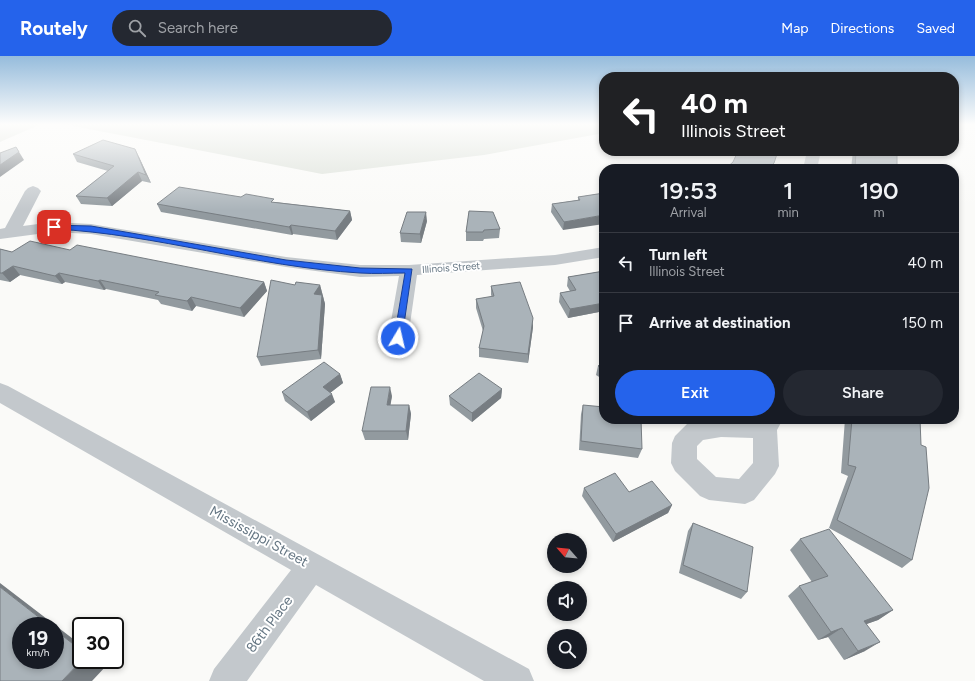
<!DOCTYPE html>
<html lang="en">
<head>
<meta charset="utf-8">
<style>
  :root { --surface:#171b24; --page:#242831; --text:#f1f3f6; --muted:#9ea1a6; --line:#363941; --accent:#2563eb }
  body { margin:0; font-family:Figtree,sans-serif; background:var(--page); color:var(--text); height:100vh; display:flex; flex-direction:column; font-size:15px; white-space:nowrap }
  * { box-sizing:border-box; margin:0 }
  p { font-size:13px; color:var(--muted) }
  .icon { flex:none; width:22px; height:22px; fill:none; stroke:currentColor; stroke-width:2; stroke-linecap:round; stroke-linejoin:round }
  .map { position:relative; flex:1; overflow:hidden }
  .details { position:absolute; left:599px; top:108px; width:360px; height:260px; display:flex; flex-direction:column; background:var(--surface); border-radius:16px; box-shadow:0 2px 6px #0003 }
  .details>* { flex:none }
  .banner { position:absolute; left:599px; top:16px; width:360px; height:84px; border-radius:16px; box-shadow:0 2px 6px #0003; background:#202124; color:#fff; overflow:hidden }
  .needle { width:26px; rotate:297deg }
  .fabs { position:absolute; left:547px; top:477px; display:grid; gap:8px }
  .fabs a { display:grid; place-items:center; width:40px; height:40px; border-radius:50%; background:var(--surface); box-shadow:0 2px 6px #0003; font-size:20px }
  .speed { position:absolute; left:12px; top:561px; display:flex; gap:8px; font-size:20px; font-weight:700; text-align:center }
  .speed>* { display:grid; place-content:center; width:52px; height:52px; border-radius:50%; background:var(--surface); box-shadow:0 2px 6px #0003; line-height:1 }
  .speed small { font-size:10px; font-weight:400 }
  .speed .limit { border:2px solid #111; border-radius:6px; background:#fff; color:#111 }
  .pin { position:absolute; display:grid; place-items:center; width:34px; height:34px; color:#fff; margin:-17px; border-radius:8px; box-shadow:0 2px 6px #0006 }
  .me { position:absolute; width:44px; margin:-22px; rotate:9deg; stroke-linejoin:round; filter:drop-shadow(0 0 3px #0008) }
  .turn { display:flex; align-items:center; gap:14px; height:84px; padding:0 16px; font-size:18px }
  .turn .icon { width:52px; height:52px; stroke-width:2.5 }
  .turn b { display:block; font-size:28px; line-height:34px }
  .eta { display:flex; justify-content:space-evenly; align-items:center; height:68px; text-align:center }
  .eta b { font-size:24px; font-weight:600; line-height:28px }
  .primary-button { display:flex; gap:8px; margin-top:auto; padding:8px 16px }
  .primary-button a { flex:1; height:46px; border-radius:24px; background:var(--accent); color:#fff; font-size:16px; font-weight:600; line-height:46px; text-align:center }
  .primary-button a+a { background:var(--page); color:var(--text) }
  ul { padding:0; list-style:none }
  li { display:flex; align-items:center; gap:12px; height:60px; padding:0 16px; border-top:1px solid var(--line) }
  li div { flex:1 }
  li b { display:block; font-size:15px }
  li em { font-style:normal }
  header { display:flex; align-items:center; gap:24px; box-sizing:border-box; height:56px; padding:0 20px; background:var(--accent); color:#fff }
  header strong { font-size:19px }
  nav { display:flex; gap:22px; margin-inline-start:auto; font-size:14px }
  .search { width:280px; height:36px; background:var(--page); display:flex; align-items:center; gap:10px; box-sizing:border-box; padding:0 14px; border-radius:22px; color:var(--muted); font-size:15px }
  .map>svg:first-child { display:block }
</style>
</head>
<body>
<header>
<strong>Routely</strong>
<div class="search"><svg class="icon" aria-label="search" viewBox="0 0 24 24"><circle cx="10" cy="10" r="6"/><path d="M15 15l6 6"/></svg>Search here</div>
<nav><a>Map</a><a>Directions</a><a>Saved</a></nav>
</header>
<div class="map">
<svg width="975" height="625" viewBox="0 0 975 625">
  <rect width="100%" height="100%" fill="#fafaf8"/>
  <g fill="#dadfd7">
    <polygon points="0,68 41,68 0,86"/>
    <polygon points="63,68 604,68 604,77 484,99 322,118"/>
  </g>
  <g fill="none" stroke-linecap="round" stroke-linejoin="round">
    <g fill="#c3c8cc" fill-rule="evenodd">
      <polygon points="807,95 821,95 817,113 803,113"/>
      <polygon points="33,130 38,132 41,135 23,170 53,166 91,168 286,201 360,209 409,209 555,199 604,191 604,201 555,209 417,219 408,282 405,287 398,289 391,287 388,282 399,220 360,221 286,211 91,178 53,176 0,183 0,173 5,172 25,135 28,132"/>
      <polygon points="0,327 8,330 529,613 534,625 484,625 316,529 247,625 209,625 214,613 291,514 0,347"/>
      <path d="M709,363H783L777,374L779,410L775,418L754,444L745,448L709,444L700,440L675,415L671,407L672,387L675,380L687,368ZM721,381L753,382V407L739,423L716,421L697,403V390L703,384Z"/>
    </g>
  </g>
  <g fill="#929a9f">
    <polygon points="853,95 897,95 897,113 851,113"/>
    <polygon points="73,98 139,101 151,127 142,125 112,150 81,148 76,140 108,115 77,106"/>
    <polygon points="604,137 563,174 551,156 552,148 578,144 578,141"/>
    <polygon points="275,146 350,155 352,164 337,184 293,178 292,179 161,156 157,148"/>
    <polygon points="469,155 500,173 499,182 484,183 483,185 466,185 466,176"/>
    <polygon points="427,165 421,187 401,186 400,177"/>
    <polygon points="0,193 12,196 70,194 264,226 267,235 244,261 196,250 192,255 161,248 158,244 106,233 104,234 65,226 62,228 20,219 10,226 0,224"/>
    <polygon points="604,215 604,255 568,262 559,246 560,237 570,235 567,230 568,221"/>
    <polygon points="295,229 320,229 325,248 321,303 261,310 257,301"/>
    <polygon points="491,230 533,271 528,307 479,301 479,292 483,275 476,252 476,243 492,241 491,239"/>
    <polygon points="604,305 604,324 596,319 598,310"/>
    <polygon points="340,318 343,327 330,337 335,346 311,365 285,345 282,336"/>
    <polygon points="502,333 501,342 472,366 450,349 449,340"/>
    <polygon points="392,340 390,349 409,349 411,358 408,384 365,384 362,375"/>
    <polygon points="583,349 642,393 638,402 579,394 581,358"/>
    <polygon points="845,363 920,363 912,504 902,512 829,472 848,420 841,417"/>
    <polygon points="584,432 629,436 672,449 668,457 613,486 582,440"/>
    <polygon points="693,467 747,536 741,543 679,517 688,475"/>
    <polygon points="800,483 893,554 878,564 866,568 865,595 844,604 828,581 818,584 788,540 799,530 812,526 790,494"/>
  </g>
  <g fill="#777d82">
    <polygon points="16,91 24,104 0,121 0,109"/>
    <polygon points="135,93 139,101 151,127 146,119"/>
    <polygon points="774,107 772,113 769,113"/>
    <polygon points="138,116 142,125 112,150 107,142"/>
    <polygon points="350,155 352,164 337,184 335,175"/>
    <polygon points="426,156 427,165 421,187 420,178"/>
    <polygon points="604,159 604,168 563,174 564,166"/>
    <polygon points="291,169 293,178 292,179 289,171"/>
    <polygon points="13,210 20,219 10,226 2,217"/>
    <polygon points="59,217 65,226 62,228 55,220"/>
    <polygon points="100,224 106,233 104,234 98,225"/>
    <polygon points="264,226 267,235 244,261 240,252"/>
    <polygon points="320,229 325,248 321,303 318,294 314,238"/>
    <polygon points="191,241 196,250 192,255 187,245"/>
    <polygon points="604,247 604,255 568,262 570,253"/>
    <polygon points="533,262 533,271 528,307 528,298"/>
    <polygon points="340,318 343,327 326,340 323,331"/>
    <polygon points="390,331 392,340 389,358 387,349"/>
    <polygon points="502,333 501,342 472,366 472,357"/>
    <polygon points="332,338 335,346 311,365 307,356"/>
    <polygon points="409,349 411,358 408,384 406,375"/>
    <polygon points="672,449 668,457 613,486 616,478"/>
    <polygon points="0,527 81,589 81,594 55,574 55,570 50,570 0,531"/>
    <polygon points="893,554 878,564 850,574 864,565"/>
    <polygon points="842,572 828,581 818,584 831,576"/>
    <polygon points="880,586 865,595 844,604 858,595"/>
    <polygon points="82,604 101,604 107,609 92,625 62,625"/>
  </g>
  <g fill="#aab3b9" stroke="#777d82">
    <polygon points="103,84 135,93 146,119 138,116 107,142 76,140 114,110 73,98"/>
    <polygon points="16,91 19,96 0,109 0,97"/>
    <polygon points="738,95 778,95 774,107 769,113 725,113 733,106"/>
    <polygon points="856,95 897,95 897,113 855,113"/>
    <polygon points="179,131 241,141 246,138 274,143 271,146 350,155 335,175 291,169 289,171 157,148"/>
    <polygon points="604,137 604,159 564,166 552,148 580,144 578,141"/>
    <polygon points="469,155 493,156 500,173 484,174 483,176 466,176"/>
    <polygon points="407,156 426,156 420,178 400,177"/>
    <polygon points="30,185 70,194 77,189 264,226 240,252 191,241 187,245 155,239 159,236 100,224 98,225 59,217 55,220 13,210 2,217 0,217 0,193 12,196"/>
    <polygon points="604,215 604,247 570,253 560,237 576,234 568,221"/>
    <polygon points="271,224 295,229 296,226 320,229 314,238 322,239 318,294 257,301"/>
    <polygon points="520,226 533,262 528,298 479,292 484,270 476,243 494,240 491,230"/>
    <polygon points="604,305 604,314 598,310"/>
    <polygon points="324,306 340,318 323,331 332,338 307,356 282,336"/>
    <polygon points="479,317 502,333 472,357 449,340"/>
    <polygon points="371,331 390,331 387,349 409,349 406,375 362,375"/>
    <polygon points="583,349 604,351 604,363 641,363 642,393 581,385"/>
    <polygon points="852,363 920,363 921,389 926,391 929,432 912,504 837,464 856,411 848,409"/>
    <polygon points="615,417 629,436 652,425 672,449 616,478 584,432"/>
    <polygon points="693,467 753,491 747,536 683,509"/>
    <polygon points="829,473 893,554 864,565 880,586 858,595 842,572 831,576 799,530 828,520 800,483"/>
    <polygon points="0,531 50,570 21,570 21,604 55,604 55,574 81,594 81,604 82,604 62,625 0,625"/>
  </g>
  <linearGradient id="sky" x2="0" y2="1"><stop stop-color="#96bcdc"/><stop offset="0.44" stop-color="#fdfdfc"/><stop offset="1" stop-color="#fdfdfc" stop-opacity="0"/></linearGradient>
  <rect width="975" height="155" fill="url(#sky)"/>
  <path fill="#2563eb" stroke="#184099" d="M51,169L91,170L286,204L360,212L412,213L402,282L398,285L394,282L405,217C390,217 375,218 360,217C256,211 156,178 54,173L51,172Z"/>
  <g text-anchor="middle" stroke-width="4" stroke-linejoin="round" paint-order="stroke">
    <g font-size="10" fill="#657683" stroke="#fff">
      <text transform="translate(451 211) rotate(-4)" y="4">Illinois Street</text>
    </g>
    <g font-size="14" fill="#657683" stroke="#fff">
      <text transform="translate(259 480) rotate(29)" y="5">Mississippi Street</text>
      <text transform="translate(269 568) rotate(-53)" y="5">86th Place</text>
    </g>
  </g>
</svg>
<div class="fabs">
<a><svg class="needle" viewBox="-14 -14 28 28"><path d="M0-13l5 13h-10z" fill="#e53935"/><path d="M0 13l5-13h-10z" fill="#9ea1a6"/></svg></a>
<a><svg class="icon" aria-label="sound" viewBox="0 0 24 24"><path d="M4 9h4l5-4v14l-5-4H4zM17 9q2 3 0 6"/></svg></a>
<a><svg class="icon" aria-label="search" viewBox="0 0 24 24"><circle cx="10" cy="10" r="6"/><path d="M15 15l6 6"/></svg></a>
</div>
<div class="speed"><div>19<small>km/h</small></div><div class="limit">30</div></div>
<div class="pin" style="left:54px;top:171px;background:#d93025"><svg class="icon" aria-label="arrive" viewBox="0 0 24 24"><path d="M6 21V4h12l-3 4 3 4H6"/></svg></div>
<svg class="me" style="left:398px;top:282px" viewBox="-20 -20 40 40"><circle r="17" fill="#2563eb" stroke="#fff" stroke-width="3"/><path d="M0-11L8 9 0 5-8 9z" fill="#fff"/></svg>
<div class="banner">
<div class="turn"><svg class="icon" aria-label="left" viewBox="0 0 24 24"><path d="M17 20v-9H6M10 6l-5 5 5 5"/></svg><div><b>40 m</b>Illinois Street</div></div>
</div>
<section class="details">
<div class="eta">
<div><b>19:53</b><p>Arrival</p></div>
<div><b>1</b><p>min</p></div>
<div><b>190</b><p>m</p></div>
</div>
<ul>
<li><svg class="icon" aria-label="left" viewBox="0 0 24 24"><path d="M17 20v-9H6M10 6l-5 5 5 5"/></svg><div><b>Turn left</b><p>Illinois Street</p></div><em>40 m</em></li>
<li><svg class="icon" aria-label="arrive" viewBox="0 0 24 24"><path d="M6 21V4h12l-3 4 3 4H6"/></svg><div><b>Arrive at destination</b></div><em>150 m</em></li>
</ul>
<div class="primary-button"><a>Exit</a><a>Share</a></div>
</section>
</div>
</body>
</html>
